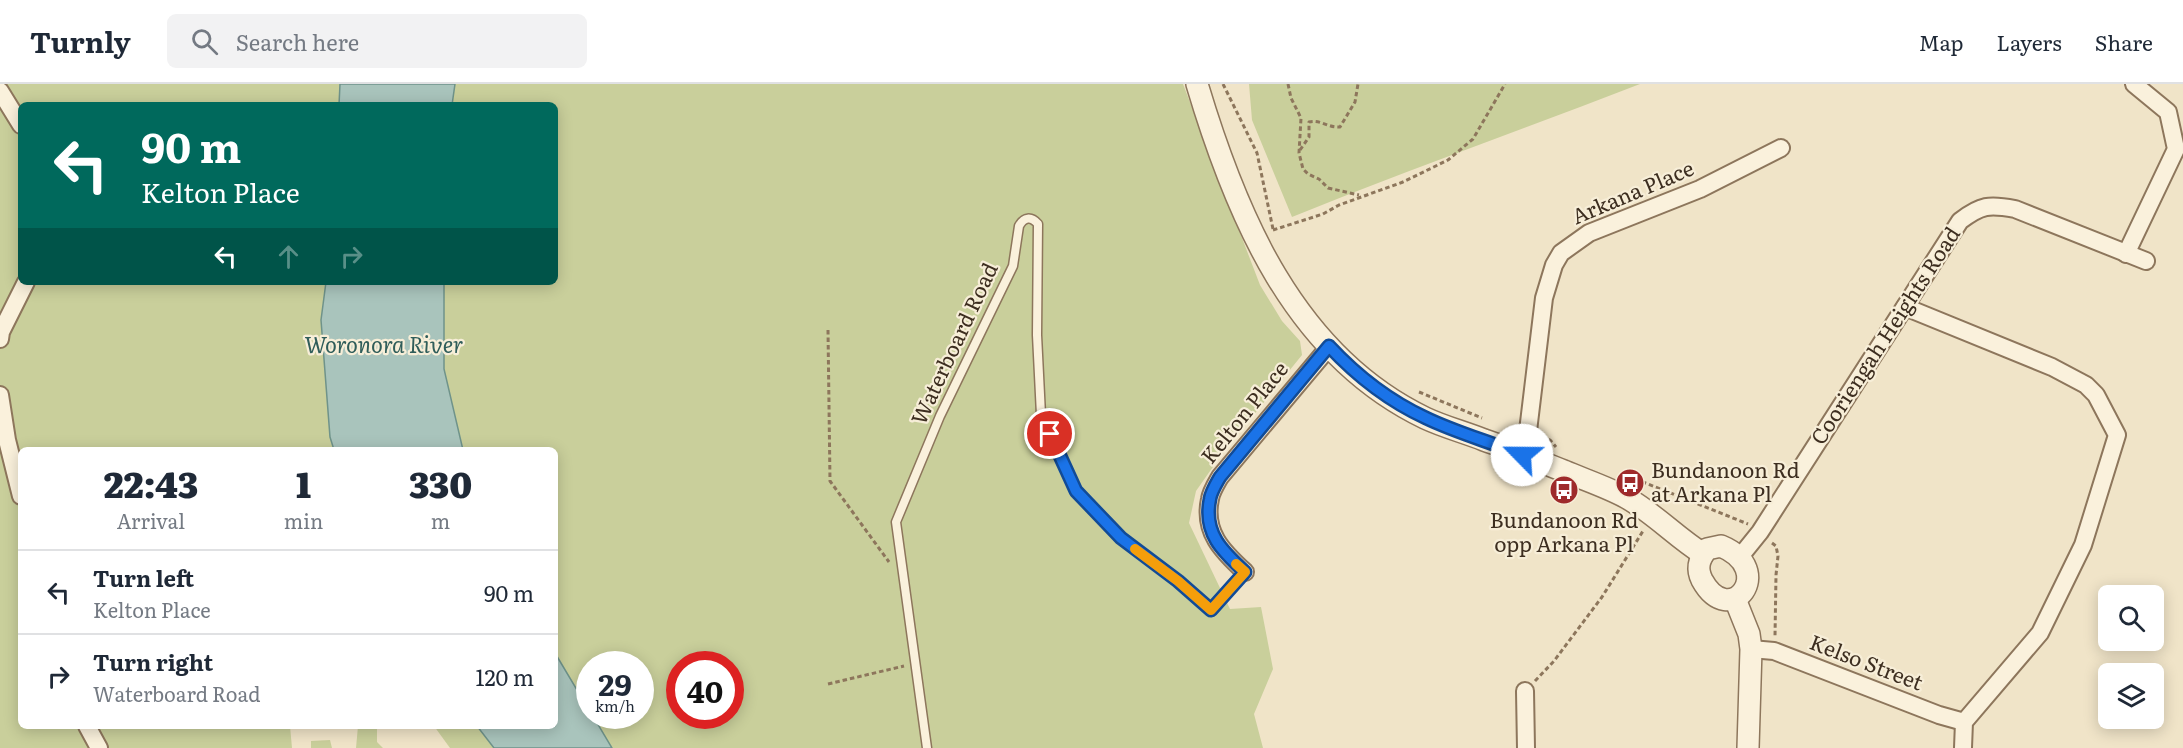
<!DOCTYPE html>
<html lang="en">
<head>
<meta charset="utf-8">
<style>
  :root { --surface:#fff; --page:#f2f2f3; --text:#1f2937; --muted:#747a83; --line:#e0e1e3 }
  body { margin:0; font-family:Literata,serif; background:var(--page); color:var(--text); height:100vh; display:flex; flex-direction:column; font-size:22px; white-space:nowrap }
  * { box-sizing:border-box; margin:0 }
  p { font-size:20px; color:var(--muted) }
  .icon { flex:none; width:33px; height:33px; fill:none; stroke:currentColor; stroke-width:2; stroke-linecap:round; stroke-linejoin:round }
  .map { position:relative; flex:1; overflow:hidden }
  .sheet { position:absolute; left:18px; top:363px; width:540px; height:282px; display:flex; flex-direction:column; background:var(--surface); border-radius:9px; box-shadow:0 3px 15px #0003 }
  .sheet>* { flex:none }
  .banner { position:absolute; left:18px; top:18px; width:540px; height:183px; border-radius:9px; box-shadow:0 3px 15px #0003; background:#00695c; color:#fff; overflow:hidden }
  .fabs { position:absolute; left:2098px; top:501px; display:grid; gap:12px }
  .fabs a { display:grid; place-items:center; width:66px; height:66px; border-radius:9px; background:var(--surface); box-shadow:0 3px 15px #0003; font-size:30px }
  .speed { position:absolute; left:576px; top:567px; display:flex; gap:12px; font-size:30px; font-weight:700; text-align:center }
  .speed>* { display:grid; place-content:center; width:78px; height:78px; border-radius:50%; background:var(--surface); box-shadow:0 3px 15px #0003; line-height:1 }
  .speed small { font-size:15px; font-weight:400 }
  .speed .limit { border:9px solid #d22; background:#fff; color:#111 }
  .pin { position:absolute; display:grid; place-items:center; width:51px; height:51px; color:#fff; margin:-26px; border:3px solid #fff; border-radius:50%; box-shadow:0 2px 6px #0007 }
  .me { position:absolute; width:66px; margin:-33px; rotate:293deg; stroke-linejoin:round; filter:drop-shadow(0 0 4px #0008) }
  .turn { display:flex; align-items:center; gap:21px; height:126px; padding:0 24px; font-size:27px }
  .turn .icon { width:78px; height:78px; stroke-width:2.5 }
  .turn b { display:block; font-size:42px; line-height:51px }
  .lanes { display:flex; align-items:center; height:57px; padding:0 24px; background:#0003; justify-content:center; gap:30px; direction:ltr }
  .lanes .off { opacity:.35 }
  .eta { display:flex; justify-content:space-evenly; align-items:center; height:102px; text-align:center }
  .eta b { font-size:36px; font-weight:800; line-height:42px }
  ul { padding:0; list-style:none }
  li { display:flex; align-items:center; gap:18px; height:84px; padding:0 24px; border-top:2px solid var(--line) }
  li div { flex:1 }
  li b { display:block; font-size:22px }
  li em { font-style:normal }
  header { display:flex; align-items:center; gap:36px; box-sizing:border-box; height:84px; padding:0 30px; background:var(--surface); border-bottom:2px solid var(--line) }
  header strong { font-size:28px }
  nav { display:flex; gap:33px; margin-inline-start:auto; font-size:21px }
  .search { width:420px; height:54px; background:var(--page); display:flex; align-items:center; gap:15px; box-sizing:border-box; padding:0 21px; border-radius:9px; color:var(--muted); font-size:22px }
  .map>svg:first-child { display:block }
</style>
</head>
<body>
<header>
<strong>Turnly</strong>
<div class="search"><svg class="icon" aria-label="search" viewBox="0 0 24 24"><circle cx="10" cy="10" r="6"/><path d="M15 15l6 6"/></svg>Search here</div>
<nav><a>Map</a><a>Layers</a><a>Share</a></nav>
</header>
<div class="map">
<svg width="2183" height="664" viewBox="0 0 2183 664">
  <rect width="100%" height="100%" fill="#f0e4c8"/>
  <g fill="#c9cf9b" fill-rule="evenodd">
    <polygon points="0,0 340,0 339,21 21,21 21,198 326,198 321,236 330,353 334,366 21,366 21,642 290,642 292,664 0,664"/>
    <path d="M455,0H1183L1260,201L1282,237L1300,257L1302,271L1222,370L1196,407L1189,439L1230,525L1261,523L1273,585L1254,630L1263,664H612L593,632H640V580H590L589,626L555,569V366H463L444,286V198H555V21H452ZM680,580H730V632H680Z"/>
    <path d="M1249,0H1640C1524,45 1407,86 1292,133L1252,36Z"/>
    <polygon points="358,642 377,642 377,658 383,664 356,664"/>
    <polygon points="434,642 477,642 494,664 450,664"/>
    <polygon points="330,656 332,664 311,664 311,657"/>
  </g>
  <g fill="#a9c4bc" stroke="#6f938a" stroke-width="1.5">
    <polygon points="340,0 455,0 452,21 339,21"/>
    <polygon points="326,198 444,198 444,285 463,366 334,366 330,353 321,236"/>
    <polygon points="555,569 589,626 590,632 593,632 612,664 494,664 477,642 555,642"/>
  </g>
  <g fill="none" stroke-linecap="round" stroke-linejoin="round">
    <g stroke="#8d765c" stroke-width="11">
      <path id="service" d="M927,664L896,438L940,332L1013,182L1019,142C1024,133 1031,132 1038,140L1037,251L1041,331L1076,407L1121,454L1178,497L1211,526L1245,488"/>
    </g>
    <g stroke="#8d765c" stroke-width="20">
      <g id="minor">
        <polyline points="0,7 21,41"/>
        <polyline points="2126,170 2176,65 2168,28 2134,0"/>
        <polyline points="1905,223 2052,283 2086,301 2096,311 2117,351 2083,461 2040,549 1964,638 1963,664"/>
        <polyline points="0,255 1,248 26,198"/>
        <polyline points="0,311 7,356 21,412"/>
        <polyline points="1522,371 1528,347 1544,214 1554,181 1561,169 1589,149 1700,105 1781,64"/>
        <path d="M1739,474L1760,448L1960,137C1981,121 1989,120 2015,125L2146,177"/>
        <path d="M1245,488C1222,467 1203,448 1210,415C1211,408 1216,400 1220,393L1329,263"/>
        <polyline points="1751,565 1774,567 1939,631 1964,638"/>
        <polyline points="1525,607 1526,664"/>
        <polyline points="87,642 99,664"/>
      </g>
    </g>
    <g stroke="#8d765c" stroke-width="24">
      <g id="tertiary">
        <path d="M1197,0C1236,131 1294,271 1425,334C1444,343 1464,348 1484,356C1511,365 1538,377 1564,387C1585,396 1607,403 1627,414C1655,430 1676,453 1703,470"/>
        <path d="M1721,462C1778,486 1730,547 1702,496C1696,484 1699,475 1707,465Z"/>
        <polyline points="1735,515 1749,550 1751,565 1748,664"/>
      </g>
    </g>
    <g stroke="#8d765c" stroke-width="3" stroke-dasharray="4.5 3" stroke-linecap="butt">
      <polyline points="1223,0 1257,69 1273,145"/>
      <polyline points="1288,0 1291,14 1301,34 1299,69 1303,85 1308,90 1319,95 1328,104 1359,111"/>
      <path d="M1300,66L1309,53V38C1320,35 1328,44 1340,43L1355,18L1358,0"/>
      <polyline points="1273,146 1323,130 1339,121 1403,98 1448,76 1473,55 1505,0"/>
      <polyline points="828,246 830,397 889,478"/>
      <polyline points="1419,308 1482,334"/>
      <polyline points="1542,352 1550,356 1556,363"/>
      <polyline points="1628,392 1748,440"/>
      <polyline points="1772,459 1776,462 1778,472 1776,491 1775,552"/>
      <polyline points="1535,597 1554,577 1602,513 1643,447"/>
      <polyline points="828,600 904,582"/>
    </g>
    <use href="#service" stroke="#faf1dc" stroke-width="8"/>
    <use href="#minor" stroke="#faf1dc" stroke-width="16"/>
    <use href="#tertiary" stroke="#faf1dc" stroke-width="21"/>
  </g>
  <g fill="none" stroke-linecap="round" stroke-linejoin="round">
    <g stroke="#114b97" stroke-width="15">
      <path id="route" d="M1050,350L1076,407L1121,454L1178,497L1211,526L1245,488C1222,467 1203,449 1210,415C1211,408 1216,400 1220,393L1329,262C1357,292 1389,317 1426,334C1457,349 1491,358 1522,371"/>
    </g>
    <use href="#route" stroke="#1a73e8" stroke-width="10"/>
    <polyline stroke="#f59e0b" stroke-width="10" points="1135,465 1178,497 1211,526 1245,488 1236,480"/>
  </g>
  <defs>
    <g id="bus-disc" transform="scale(1.5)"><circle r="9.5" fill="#9e2a2b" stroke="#f7eed8"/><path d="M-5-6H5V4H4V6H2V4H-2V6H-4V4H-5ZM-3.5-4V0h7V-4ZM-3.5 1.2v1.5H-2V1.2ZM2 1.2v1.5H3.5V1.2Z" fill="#fff"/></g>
  </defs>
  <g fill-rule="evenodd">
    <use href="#bus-disc" x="1630" y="399"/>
    <use href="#bus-disc" x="1564" y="406"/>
  </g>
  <g text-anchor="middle" stroke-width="4.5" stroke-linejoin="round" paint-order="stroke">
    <g font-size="21" fill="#3d2e20" stroke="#f7eed8">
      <text transform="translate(1633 109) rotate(-23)" y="7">Arkana Place</text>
      <text transform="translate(1886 252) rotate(-57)" y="7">Cooriengah Heights Road</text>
      <text transform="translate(955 260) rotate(-65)" y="7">Waterboard Road</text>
      <text transform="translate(1245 329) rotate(-51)" y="7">Kelton Place</text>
      <text transform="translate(1866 579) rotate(21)" y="7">Kelso Street</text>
    </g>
    <g font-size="21" fill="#3d2e20" stroke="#f7eed8" text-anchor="start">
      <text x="1651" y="394">Bundanoon Rd<tspan x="1651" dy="24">at Arkana Pl</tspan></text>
      <text x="1564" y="444" text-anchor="middle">Bundanoon Rd<tspan x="1564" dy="24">opp Arkana Pl</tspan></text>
    </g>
    <g font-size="22" font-style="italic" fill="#2f5d5a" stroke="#f7eed8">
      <text x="384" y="269">Woronora River</text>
    </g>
  </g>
</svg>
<div class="fabs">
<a><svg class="icon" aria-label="search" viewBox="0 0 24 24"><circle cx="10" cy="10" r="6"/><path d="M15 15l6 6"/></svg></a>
<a><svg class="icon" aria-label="layers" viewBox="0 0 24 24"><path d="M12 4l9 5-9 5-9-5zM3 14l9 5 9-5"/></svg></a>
</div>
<div class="speed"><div>29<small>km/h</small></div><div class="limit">40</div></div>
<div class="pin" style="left:1050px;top:350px;background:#d93025"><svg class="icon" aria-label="arrive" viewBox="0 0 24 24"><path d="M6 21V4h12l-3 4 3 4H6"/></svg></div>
<svg class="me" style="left:1522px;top:371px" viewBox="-20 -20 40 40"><circle r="19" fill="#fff"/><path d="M0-13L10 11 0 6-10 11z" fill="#1a73e8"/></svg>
<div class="banner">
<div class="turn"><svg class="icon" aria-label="left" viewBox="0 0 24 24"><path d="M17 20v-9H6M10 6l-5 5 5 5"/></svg><div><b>90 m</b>Kelton Place</div></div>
<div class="lanes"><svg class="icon" aria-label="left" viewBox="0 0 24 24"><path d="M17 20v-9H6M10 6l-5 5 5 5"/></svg><svg class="icon off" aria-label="ahead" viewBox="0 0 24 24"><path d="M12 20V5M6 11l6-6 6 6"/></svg><svg class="icon off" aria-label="right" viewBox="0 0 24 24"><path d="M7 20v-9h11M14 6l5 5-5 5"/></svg></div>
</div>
<section class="sheet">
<div class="eta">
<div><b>22:43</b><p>Arrival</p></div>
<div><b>1</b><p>min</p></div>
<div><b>330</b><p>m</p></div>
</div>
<ul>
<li><svg class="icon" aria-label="left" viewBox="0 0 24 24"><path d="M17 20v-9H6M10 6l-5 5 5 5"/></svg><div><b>Turn left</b><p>Kelton Place</p></div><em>90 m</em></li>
<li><svg class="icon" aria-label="right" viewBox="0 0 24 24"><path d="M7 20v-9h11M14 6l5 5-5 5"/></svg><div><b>Turn right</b><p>Waterboard Road</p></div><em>120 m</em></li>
</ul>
</section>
</div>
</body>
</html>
